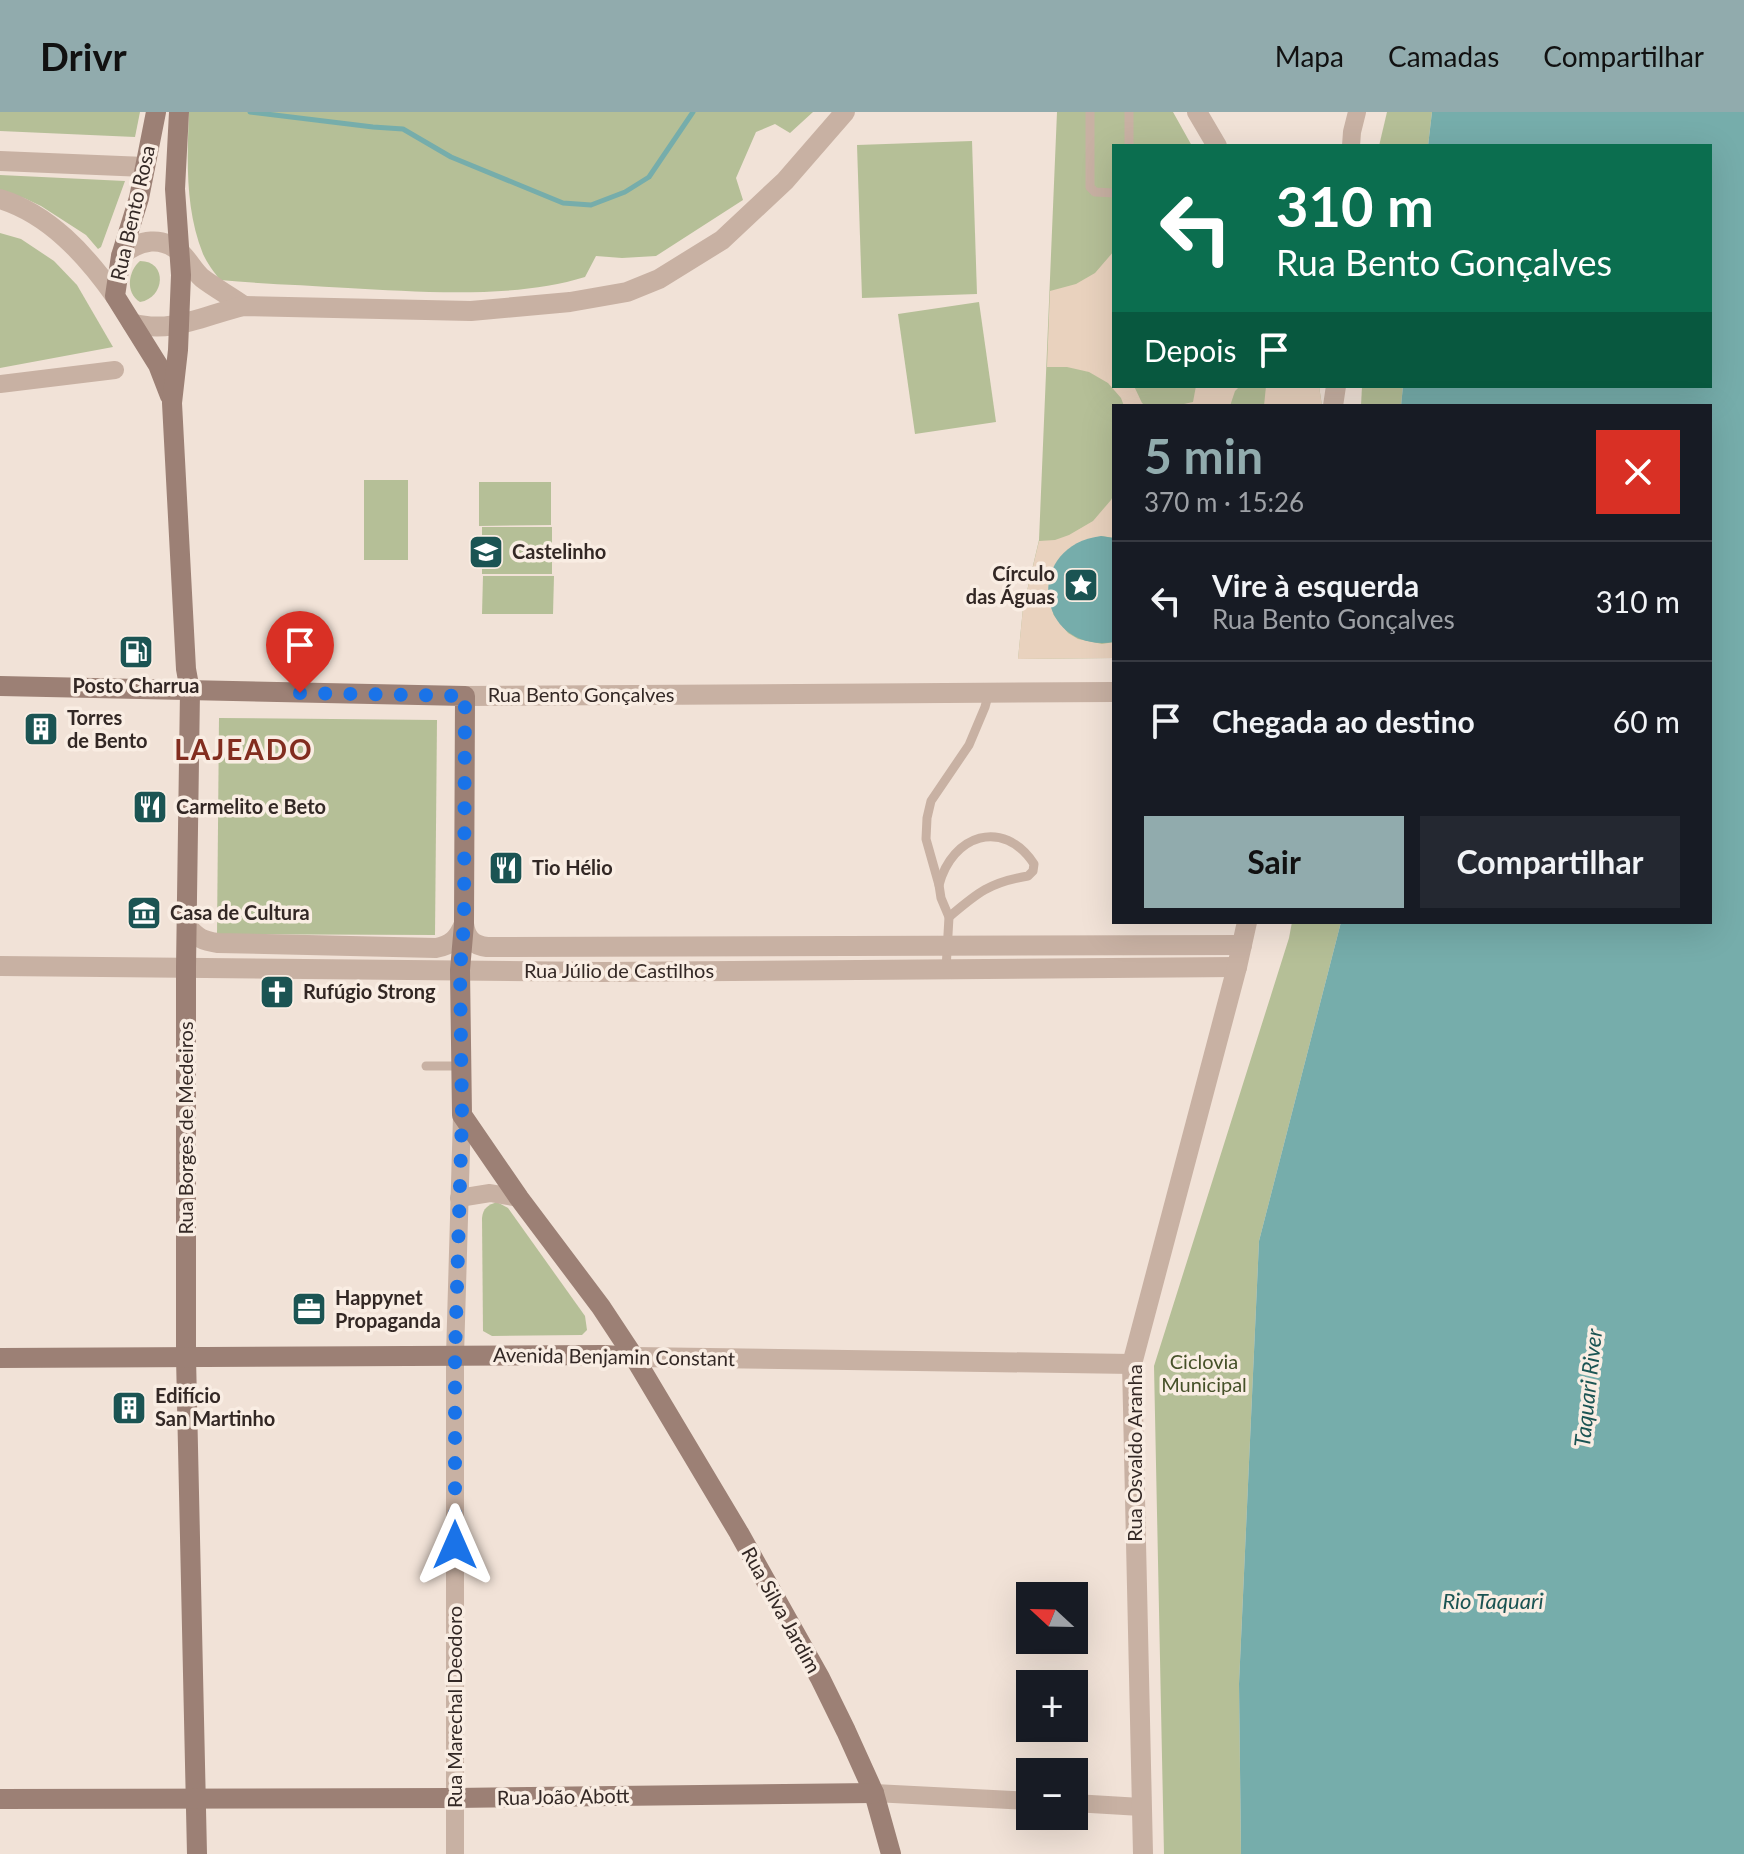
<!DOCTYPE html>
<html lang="pt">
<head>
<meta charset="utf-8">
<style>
  :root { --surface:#171b24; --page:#242831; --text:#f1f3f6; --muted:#9ea1a6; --line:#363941; --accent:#91abad }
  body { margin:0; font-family:Lato,sans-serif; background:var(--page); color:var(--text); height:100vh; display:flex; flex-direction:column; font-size:30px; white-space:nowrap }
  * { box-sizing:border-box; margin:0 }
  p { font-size:26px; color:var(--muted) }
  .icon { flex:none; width:44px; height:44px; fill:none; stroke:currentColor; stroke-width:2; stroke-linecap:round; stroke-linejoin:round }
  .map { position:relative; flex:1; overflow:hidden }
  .side { position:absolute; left:1112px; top:292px; width:600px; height:520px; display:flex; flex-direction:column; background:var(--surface); border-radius:0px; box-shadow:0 8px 32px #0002 }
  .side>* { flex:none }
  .guide { position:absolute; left:1112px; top:32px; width:600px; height:244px; border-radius:0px; box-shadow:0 8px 32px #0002; background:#0b6e4f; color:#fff; overflow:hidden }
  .needle { width:52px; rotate:292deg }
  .controls { position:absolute; left:1016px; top:1470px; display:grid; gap:16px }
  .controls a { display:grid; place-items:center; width:72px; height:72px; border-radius:0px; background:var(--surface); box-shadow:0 8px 32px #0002; font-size:40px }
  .pin { position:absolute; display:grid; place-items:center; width:68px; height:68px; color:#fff; margin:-82px -34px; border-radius:50% 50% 50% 0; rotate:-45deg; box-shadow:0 0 8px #0007 }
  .pin .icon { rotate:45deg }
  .me { position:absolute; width:88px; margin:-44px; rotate:0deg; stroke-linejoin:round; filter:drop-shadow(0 0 6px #0008) }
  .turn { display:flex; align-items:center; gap:28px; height:168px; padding:0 32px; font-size:36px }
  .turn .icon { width:104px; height:104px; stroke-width:2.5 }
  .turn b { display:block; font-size:56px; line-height:68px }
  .then { display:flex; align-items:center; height:76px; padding:0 32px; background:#0003; gap:16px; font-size:30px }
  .round { display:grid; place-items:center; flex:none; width:84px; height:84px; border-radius:0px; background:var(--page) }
  .summary { display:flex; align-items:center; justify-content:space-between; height:136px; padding:0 32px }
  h1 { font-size:48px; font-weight:700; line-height:60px; color:var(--accent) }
  .action { display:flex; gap:16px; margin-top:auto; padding:16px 32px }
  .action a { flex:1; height:92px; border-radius:0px; background:var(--accent); color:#111; font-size:32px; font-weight:700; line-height:92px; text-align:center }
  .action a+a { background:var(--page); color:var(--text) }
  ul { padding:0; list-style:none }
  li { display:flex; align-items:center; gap:24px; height:120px; padding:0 32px; border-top:2px solid var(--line) }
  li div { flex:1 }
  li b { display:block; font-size:30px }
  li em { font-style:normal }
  header { display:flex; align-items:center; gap:48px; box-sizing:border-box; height:112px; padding:0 40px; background:var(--accent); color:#111 }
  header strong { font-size:38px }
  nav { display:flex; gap:44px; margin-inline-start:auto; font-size:28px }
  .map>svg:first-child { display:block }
</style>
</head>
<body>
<header>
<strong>Drivr</strong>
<nav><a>Mapa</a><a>Camadas</a><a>Compartilhar</a></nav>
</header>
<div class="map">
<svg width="1744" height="1742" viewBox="0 0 1744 1742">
  <rect width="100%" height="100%" fill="#f1e2d7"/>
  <g fill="#b5bf97">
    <polygon points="0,0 140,0 135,25 0,19"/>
    <path d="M189,0H813L790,21L775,12L756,20L736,66L743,88L656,144L622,146L596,144L585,165C515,187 421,180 348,176C305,173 263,172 220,168C214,160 207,151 203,142C185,97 187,47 189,0Z"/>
    <polygon points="1057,0 1173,0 1192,34 1114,34 1114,274 1319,274 1322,294 1114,294 1114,546 1018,547 1023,496 1039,428"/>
    <polygon points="1387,0 1432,0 1428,34 1379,34"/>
    <polygon points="972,29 977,182 862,186 857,33"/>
    <polygon points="0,63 125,69 101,135 98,137 86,123 41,94 24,86 0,81"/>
    <polygon points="0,121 21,127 54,149 77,173 113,235 0,256"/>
    <path d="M140,149C168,149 165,186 140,190C125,181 128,159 140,149Z"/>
    <polygon points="979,190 996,310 915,322 898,202"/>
    <polygon points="1362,274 1403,274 1401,294 1361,294"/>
    <rect x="364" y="368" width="44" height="80"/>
    <polygon points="479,370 551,370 551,413 479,414"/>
    <rect x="482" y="415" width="70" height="47"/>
    <polygon points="483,464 554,464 553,502 482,502"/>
    <polygon points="219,606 437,608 435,823 217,822"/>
    <polygon points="1292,810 1341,810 1259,1129 1239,1572 1241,1742 1164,1742 1154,1254 1289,826"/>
    <path d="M497,1090L508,1096L585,1204L587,1218L582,1223L492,1224L483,1219L482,1106C483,1096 488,1093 497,1090Z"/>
  </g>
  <g fill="#e9d2be">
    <polygon points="1114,139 1114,274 1134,274 1142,291 1146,294 1124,294 1121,286 1108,271 1089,260 1067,255 1047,255 1050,179 1076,172 1095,161"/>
    <polygon points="1196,274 1240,274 1235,279 1230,294 1175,294 1193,290"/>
    <polygon points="1266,274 1319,274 1322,294 1264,294"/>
    <polygon points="1114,382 1114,426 1101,424 1053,502 1068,521 1078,527 1102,532 1114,530 1114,546 1018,547 1023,496 1039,429 1055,428 1069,423 1093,409 1111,388"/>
  </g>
  <g fill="#76adab">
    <polygon points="1432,0 1744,0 1744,1742 1241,1742 1239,1572 1259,1129 1341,810 1710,810 1710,294 1401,294 1403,274 1710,274 1710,34 1428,34"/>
    <path d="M1101,424L1114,426V530C1036,542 1022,434 1101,424Z"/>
  </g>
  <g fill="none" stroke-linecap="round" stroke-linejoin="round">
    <polyline stroke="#76adab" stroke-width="5" points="250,0 373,15 403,17 451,45 563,91 591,93 625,80 649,65 693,0"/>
    <g stroke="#c8b1a3" stroke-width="9">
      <polyline points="1090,0 1090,75 1095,80 1114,81"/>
      <polyline points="1129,34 1129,0"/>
      <path d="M939,773C952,723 1003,705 1034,752L1033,759L1028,764C990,770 977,781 949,805"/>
      <polyline points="946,857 949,805 941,786 939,773 926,727 927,706 931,689 969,633 985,595 989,580"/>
      <polyline points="426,954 462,954"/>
    </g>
    <g stroke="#c8b1a3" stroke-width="18">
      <polyline points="1351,34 1352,20 1357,0"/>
      <polyline points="0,272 115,258"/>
      <polyline points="459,1086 490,1081 519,1086"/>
      <polyline points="874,1681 1030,1689"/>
      <polyline points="1074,1691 1141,1695"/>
      <polyline points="455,1742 455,1244 462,1003"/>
    </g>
    <g stroke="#c8b1a3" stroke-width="20">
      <polyline points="1197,0 1217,34"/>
      <polyline points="0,49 145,55"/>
      <path d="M0,87C49,102 86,143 115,184"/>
      <path d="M121,144C139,127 163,123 182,142C189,149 194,159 202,166C215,176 230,184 244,194"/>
      <path d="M132,211C171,223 207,202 244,194L471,199L570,190L627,180L659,167L722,128L785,69L845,0"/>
      <polyline points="1333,294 1336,274"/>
      <polyline points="465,584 1114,580"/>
      <path d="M464,812C466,826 472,833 487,835L1242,833"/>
      <path d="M187,814C197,826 203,829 218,831L436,836C452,833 458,826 464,812"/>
      <polyline points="0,854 603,860 1237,855"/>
      <polyline points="634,1245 1132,1252"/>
      <polyline points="1143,1742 1132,1252 1237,855 1247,810"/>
    </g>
    <g stroke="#9c8075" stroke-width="20">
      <polyline points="156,0 139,86 121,144 115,184 158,253 170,284"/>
      <polyline points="179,0 175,77 181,163 178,238 172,291 186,557 190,579 186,855 186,1245 197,1742"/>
      <polyline points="0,574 465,584 464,812 460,858 462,1003 519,1086 601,1195 634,1245 739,1421 820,1566 846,1619 874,1681 891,1742"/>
      <polyline points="0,1246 604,1243 634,1245"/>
      <polyline points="0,1687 455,1686 874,1681"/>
    </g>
  </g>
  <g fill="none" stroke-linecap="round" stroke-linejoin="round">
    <polyline stroke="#1a73e8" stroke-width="14" stroke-dasharray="0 25.2" points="300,581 465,584 464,812 460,858 462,1003 455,1244 455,1433"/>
  </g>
  <defs>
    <g id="school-square" transform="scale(1.8)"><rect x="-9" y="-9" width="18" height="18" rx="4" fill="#1b5453" stroke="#f9ede3"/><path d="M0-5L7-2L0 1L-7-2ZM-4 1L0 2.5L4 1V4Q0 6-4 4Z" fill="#fff"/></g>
    <g id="sight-square" transform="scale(1.8)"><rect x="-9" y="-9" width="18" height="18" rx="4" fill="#1b5453" stroke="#f9ede3"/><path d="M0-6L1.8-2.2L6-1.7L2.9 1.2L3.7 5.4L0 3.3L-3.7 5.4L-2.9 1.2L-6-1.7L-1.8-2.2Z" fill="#fff"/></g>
    <g id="fuel-square" transform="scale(1.8)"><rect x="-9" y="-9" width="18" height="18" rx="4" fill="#1b5453" stroke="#f9ede3"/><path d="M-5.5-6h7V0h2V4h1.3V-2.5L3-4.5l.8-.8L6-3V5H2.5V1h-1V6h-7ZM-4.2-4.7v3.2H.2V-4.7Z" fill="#fff"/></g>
    <g id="building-square" transform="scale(1.8)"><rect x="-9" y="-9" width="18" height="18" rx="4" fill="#1b5453" stroke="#f9ede3"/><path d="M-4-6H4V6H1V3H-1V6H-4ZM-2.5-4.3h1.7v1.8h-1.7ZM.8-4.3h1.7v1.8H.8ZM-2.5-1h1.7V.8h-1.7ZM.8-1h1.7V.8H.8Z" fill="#fff"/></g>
    <g id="restaurant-square" transform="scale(1.8)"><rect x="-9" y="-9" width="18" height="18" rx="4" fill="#1b5453" stroke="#f9ede3"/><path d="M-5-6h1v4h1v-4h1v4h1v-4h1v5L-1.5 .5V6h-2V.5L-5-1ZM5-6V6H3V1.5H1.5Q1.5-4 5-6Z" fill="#fff"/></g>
    <g id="museum-square" transform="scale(1.8)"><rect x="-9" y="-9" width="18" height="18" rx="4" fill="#1b5453" stroke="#f9ede3"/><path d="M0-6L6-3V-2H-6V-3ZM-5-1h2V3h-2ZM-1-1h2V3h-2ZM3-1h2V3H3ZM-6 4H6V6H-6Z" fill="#fff"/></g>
    <g id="church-square" transform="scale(1.8)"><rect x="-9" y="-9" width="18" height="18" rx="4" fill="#1b5453" stroke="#f9ede3"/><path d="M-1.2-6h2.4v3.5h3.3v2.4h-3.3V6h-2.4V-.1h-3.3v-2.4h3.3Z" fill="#fff"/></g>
    <g id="office-square" transform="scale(1.8)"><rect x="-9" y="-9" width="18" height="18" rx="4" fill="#1b5453" stroke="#f9ede3"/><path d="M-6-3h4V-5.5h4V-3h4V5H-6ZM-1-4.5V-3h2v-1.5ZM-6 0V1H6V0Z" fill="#fff"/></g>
  </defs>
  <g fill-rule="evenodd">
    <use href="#school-square" x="486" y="440"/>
    <use href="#sight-square" x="1081" y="473"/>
    <use href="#fuel-square" x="136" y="540"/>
    <use href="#building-square" x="41" y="617"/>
    <use href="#restaurant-square" x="150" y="695"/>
    <use href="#restaurant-square" x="506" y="756"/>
    <use href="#museum-square" x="144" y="801"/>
    <use href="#church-square" x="277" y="880"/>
    <use href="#office-square" x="309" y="1197"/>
    <use href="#building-square" x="129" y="1296"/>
  </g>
  <g text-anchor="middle" stroke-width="7" stroke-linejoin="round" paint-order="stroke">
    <g font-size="20" fill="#332825" stroke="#f9ede3">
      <text transform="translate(133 101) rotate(-77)" y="7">Rua Bento Rosa</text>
      <text x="581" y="590">Rua Bento Gonçalves</text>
      <text x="619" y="866">Rua Júlio de Castilhos</text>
      <text transform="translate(186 1016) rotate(-90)" y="7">Rua Borges de Medeiros</text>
      <text transform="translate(614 1245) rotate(1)" y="7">Avenida Benjamin Constant</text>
      <text transform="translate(1135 1341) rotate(-90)" y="7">Rua Osvaldo Aranha</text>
      <text transform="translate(781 1498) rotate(61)" y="7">Rua Silva Jardim</text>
      <text transform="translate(455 1595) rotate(-90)" y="7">Rua Marechal Deodoro</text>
      <text transform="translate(563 1685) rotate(-1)" y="7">Rua João Abott</text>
    </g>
    <g font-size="20" font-weight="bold" fill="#332825" stroke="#f9ede3" text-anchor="start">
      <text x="512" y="447">Castelinho</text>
      <text x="1055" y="469" text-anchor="end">Círculo<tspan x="1055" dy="23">das Águas</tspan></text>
      <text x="136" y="581" text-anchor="middle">Posto Charrua</text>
      <text x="67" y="613">Torres<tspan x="67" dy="23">de Bento</tspan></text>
      <text x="176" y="702">Carmelito e Beto</text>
      <text x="532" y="763">Tio Hélio</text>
      <text x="170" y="808">Casa de Cultura</text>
      <text x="303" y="887">Rufúgio Strong</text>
      <text x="335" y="1193">Happynet<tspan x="335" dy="23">Propaganda</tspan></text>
      <text x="155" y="1291">Edifício<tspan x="155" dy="23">San Martinho</tspan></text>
    </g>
    <g font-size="20" fill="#465129" stroke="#f9ede3">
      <text x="1204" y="1257">Ciclovia<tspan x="1204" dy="23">Municipal</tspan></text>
    </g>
    <g font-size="22" font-style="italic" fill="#1b5453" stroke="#f9ede3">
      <text transform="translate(1588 1276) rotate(-84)" y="8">Taquari River</text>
      <text x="1493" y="1497">Rio Taquari</text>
    </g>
    <g font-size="28" font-weight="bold" letter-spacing="2" fill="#822d1f" stroke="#f9ede3">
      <text x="244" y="648">LAJEADO</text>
    </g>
  </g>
</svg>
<div class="controls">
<a><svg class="needle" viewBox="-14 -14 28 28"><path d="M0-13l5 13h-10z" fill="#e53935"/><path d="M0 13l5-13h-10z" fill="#9ea1a6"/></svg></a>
<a>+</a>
<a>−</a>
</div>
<div class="pin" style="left:300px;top:581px;background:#d93025"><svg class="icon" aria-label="arrive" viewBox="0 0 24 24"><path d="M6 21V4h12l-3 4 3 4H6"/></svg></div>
<svg class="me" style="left:455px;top:1433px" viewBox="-20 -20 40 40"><path d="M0-17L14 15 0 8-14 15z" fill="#1a73e8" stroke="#fff" stroke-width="4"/></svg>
<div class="guide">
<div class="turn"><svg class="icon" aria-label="left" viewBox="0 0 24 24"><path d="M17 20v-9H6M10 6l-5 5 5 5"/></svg><div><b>310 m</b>Rua Bento Gonçalves</div></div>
<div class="then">Depois<svg class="icon" aria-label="arrive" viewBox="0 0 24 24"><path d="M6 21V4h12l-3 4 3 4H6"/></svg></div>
</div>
<section class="side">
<div class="summary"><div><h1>5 min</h1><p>370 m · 15:26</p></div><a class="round" style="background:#d93025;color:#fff"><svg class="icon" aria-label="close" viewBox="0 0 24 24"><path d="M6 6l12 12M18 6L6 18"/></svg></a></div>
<ul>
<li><svg class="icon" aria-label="left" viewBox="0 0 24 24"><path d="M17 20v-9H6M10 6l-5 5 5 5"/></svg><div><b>Vire à esquerda</b><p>Rua Bento Gonçalves</p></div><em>310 m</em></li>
<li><svg class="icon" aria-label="arrive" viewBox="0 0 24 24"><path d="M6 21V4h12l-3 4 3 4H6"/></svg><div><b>Chegada ao destino</b></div><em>60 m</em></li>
</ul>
<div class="action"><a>Sair</a><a>Compartilhar</a></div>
</section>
</div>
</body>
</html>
